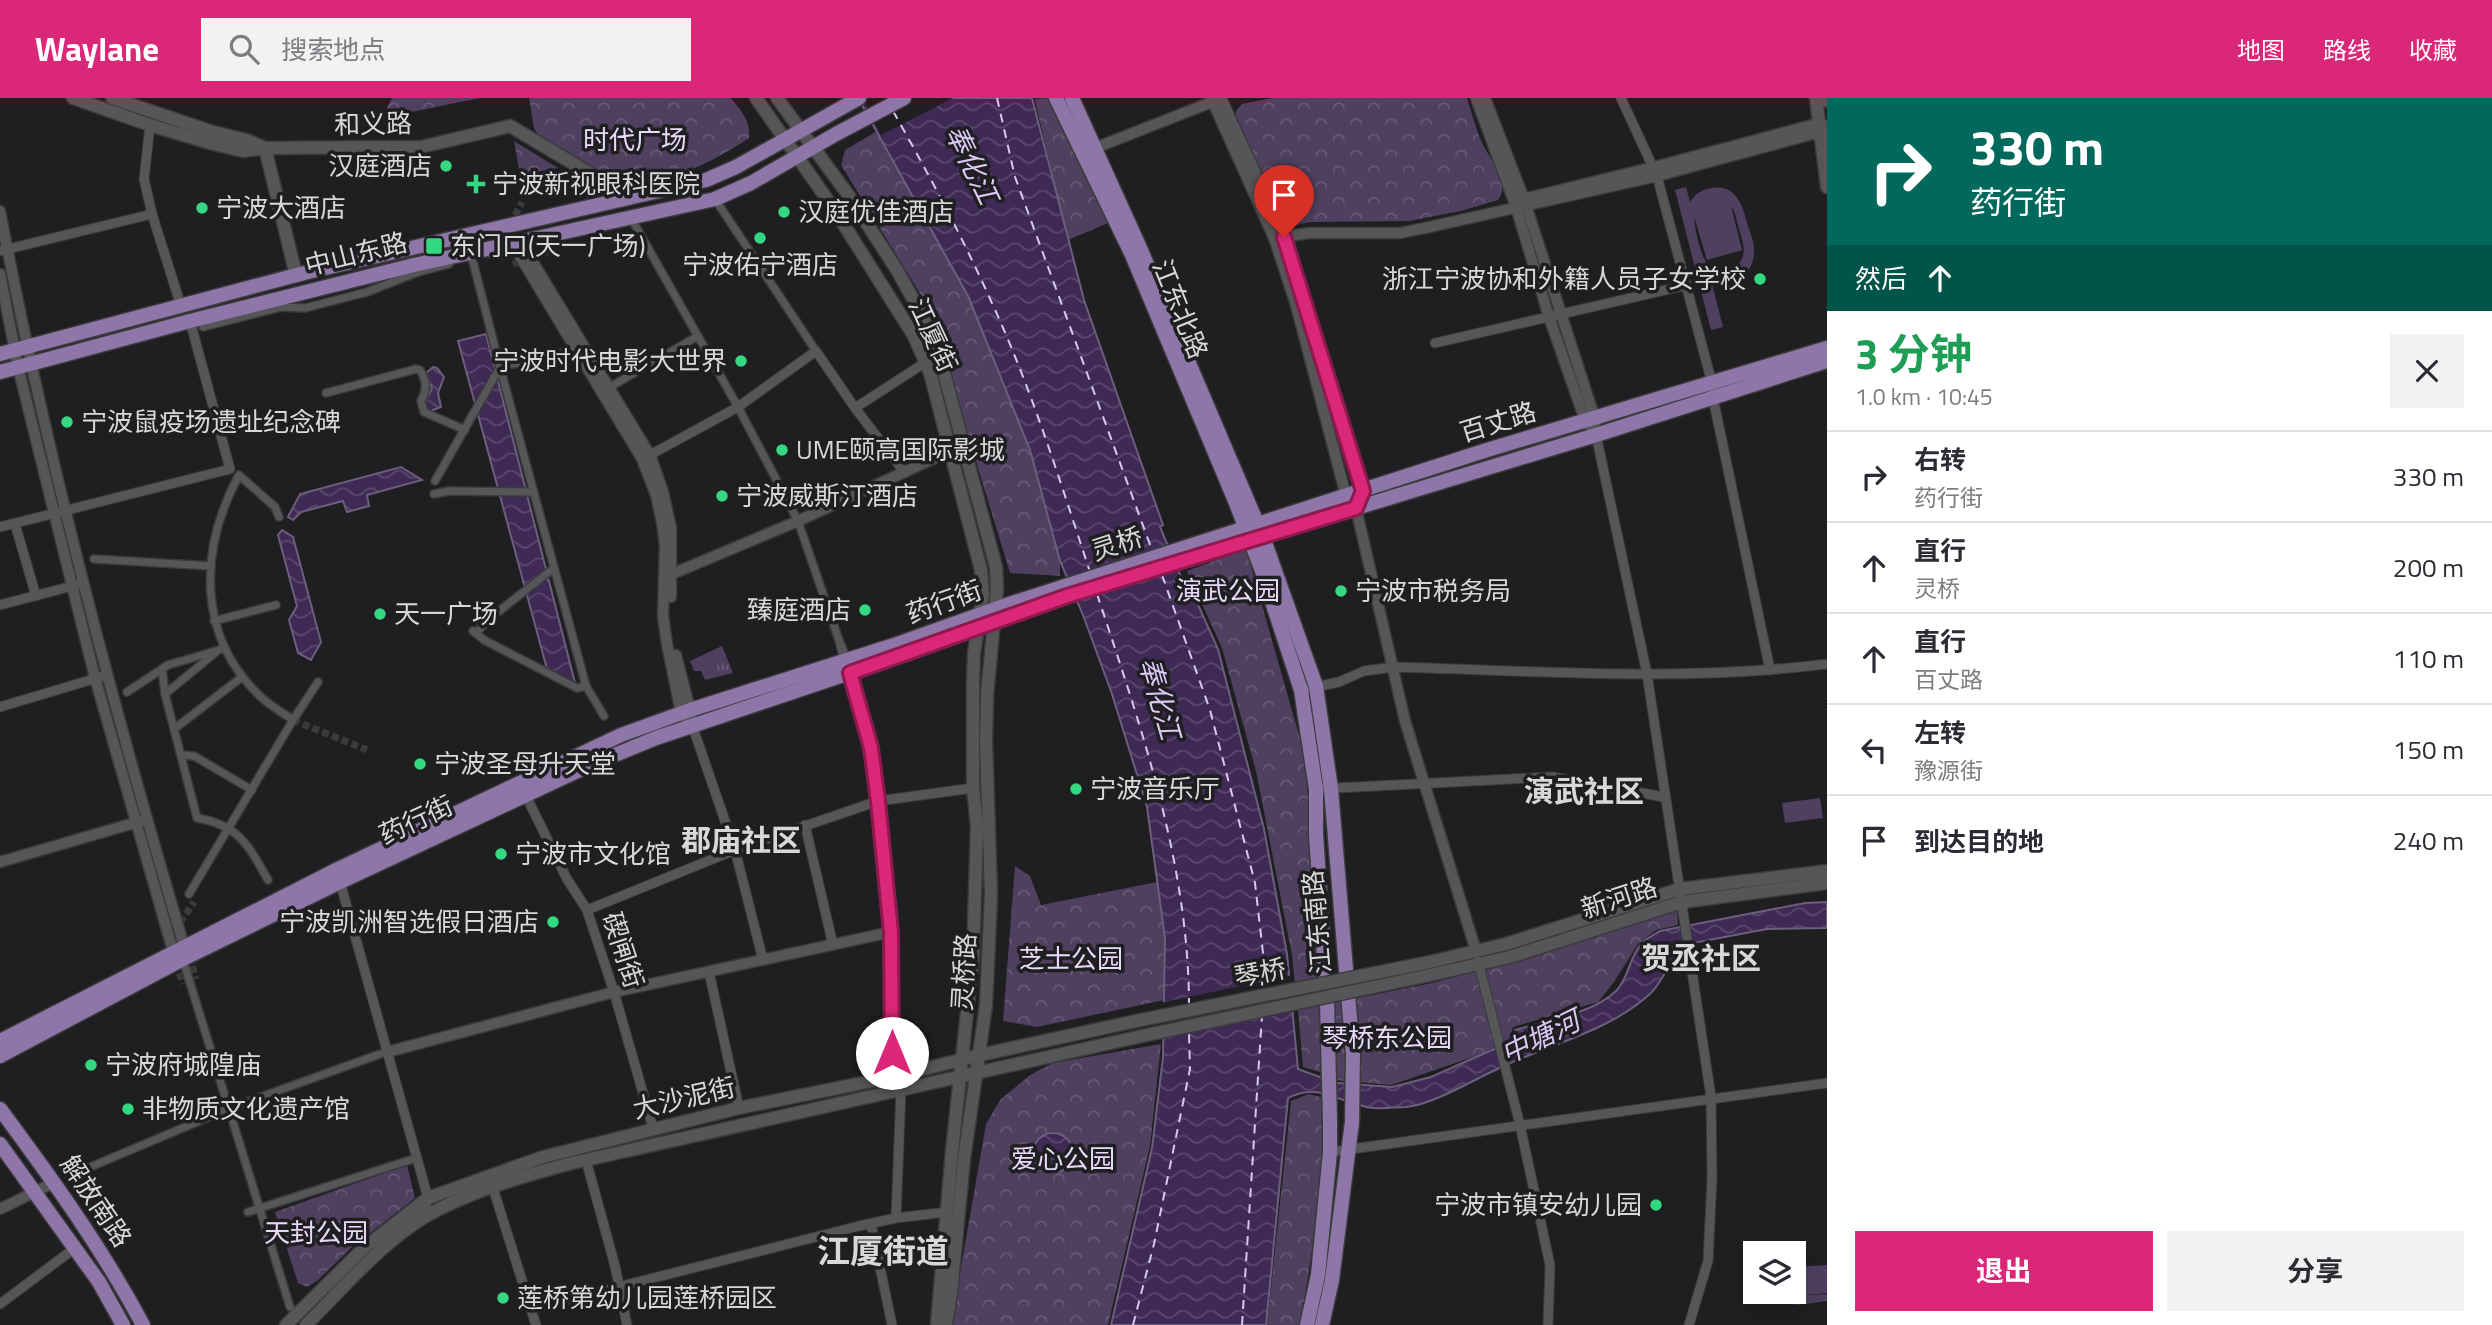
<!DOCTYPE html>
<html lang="zh">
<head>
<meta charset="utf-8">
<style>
  :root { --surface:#fff; --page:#f2f2f3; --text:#2b2b33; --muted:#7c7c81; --line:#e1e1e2; --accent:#db2777 }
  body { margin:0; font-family:"Titillium Web","Noto Sans SC",sans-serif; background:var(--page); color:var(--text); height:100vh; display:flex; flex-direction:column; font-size:26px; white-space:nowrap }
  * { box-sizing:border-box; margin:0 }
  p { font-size:23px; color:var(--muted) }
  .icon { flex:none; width:38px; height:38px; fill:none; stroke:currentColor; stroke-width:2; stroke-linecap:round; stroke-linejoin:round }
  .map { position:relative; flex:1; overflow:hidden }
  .drawer { display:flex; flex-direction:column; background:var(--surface); width:665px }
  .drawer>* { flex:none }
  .guide { background:#00695c; color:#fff; overflow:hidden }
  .fabs { position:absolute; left:1743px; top:1143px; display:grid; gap:14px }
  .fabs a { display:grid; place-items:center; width:63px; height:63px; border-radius:0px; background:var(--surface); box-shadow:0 7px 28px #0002; font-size:35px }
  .pin { position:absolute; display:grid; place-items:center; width:60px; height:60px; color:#fff; margin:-72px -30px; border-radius:50% 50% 50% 0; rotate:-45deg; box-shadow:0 0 7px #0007 }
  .pin .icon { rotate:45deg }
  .me { position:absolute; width:77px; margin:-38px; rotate:0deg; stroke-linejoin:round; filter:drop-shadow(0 0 5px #0008) }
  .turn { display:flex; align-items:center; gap:24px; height:147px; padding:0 28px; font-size:32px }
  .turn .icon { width:91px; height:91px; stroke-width:2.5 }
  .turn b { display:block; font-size:49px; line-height:60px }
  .then { display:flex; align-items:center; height:66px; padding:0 28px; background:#0003; gap:14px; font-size:26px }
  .round { display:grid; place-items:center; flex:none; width:74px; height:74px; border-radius:0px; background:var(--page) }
  .headline { display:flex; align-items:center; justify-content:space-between; height:119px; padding:0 28px }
  h1 { font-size:42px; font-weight:700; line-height:52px; color:#1e9e55 }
  .cta { display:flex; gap:14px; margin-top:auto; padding:14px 28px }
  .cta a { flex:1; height:80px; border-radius:0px; background:var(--accent); color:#fff; font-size:28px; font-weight:700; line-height:80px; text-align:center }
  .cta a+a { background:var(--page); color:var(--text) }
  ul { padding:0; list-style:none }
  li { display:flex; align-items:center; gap:21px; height:91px; padding:0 28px; border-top:2px solid var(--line) }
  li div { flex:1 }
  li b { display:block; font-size:26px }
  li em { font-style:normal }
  header { display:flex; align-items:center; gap:42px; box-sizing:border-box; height:98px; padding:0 35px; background:var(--accent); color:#fff }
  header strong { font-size:33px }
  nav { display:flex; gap:38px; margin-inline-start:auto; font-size:24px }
  .search { width:490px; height:63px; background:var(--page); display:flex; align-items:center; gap:18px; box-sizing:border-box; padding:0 24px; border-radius:0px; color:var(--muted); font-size:26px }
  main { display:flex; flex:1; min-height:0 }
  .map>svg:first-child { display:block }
</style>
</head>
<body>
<header>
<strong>Waylane</strong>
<div class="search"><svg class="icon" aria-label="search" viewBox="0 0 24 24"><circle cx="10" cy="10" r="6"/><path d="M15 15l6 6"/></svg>搜索地点</div>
<nav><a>地图</a><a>路线</a><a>收藏</a></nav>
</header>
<main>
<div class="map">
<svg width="1827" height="1227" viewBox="0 0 1827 1227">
  <defs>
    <pattern id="grass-tufts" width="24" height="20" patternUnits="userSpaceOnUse" patternTransform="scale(1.75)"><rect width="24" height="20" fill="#4e405e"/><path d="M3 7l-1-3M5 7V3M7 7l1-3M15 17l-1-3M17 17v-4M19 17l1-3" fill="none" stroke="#675b74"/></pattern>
    <pattern id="park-crowns" width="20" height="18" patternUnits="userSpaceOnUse" patternTransform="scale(1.75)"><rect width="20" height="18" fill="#4e405e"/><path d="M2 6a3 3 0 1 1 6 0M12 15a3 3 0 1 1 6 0" fill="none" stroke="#675b74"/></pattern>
    <pattern id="water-waves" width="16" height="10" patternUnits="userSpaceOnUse" patternTransform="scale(1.75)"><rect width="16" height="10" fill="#3f2a55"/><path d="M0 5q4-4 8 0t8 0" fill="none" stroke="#5a486d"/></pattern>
  </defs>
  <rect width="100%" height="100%" fill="#1f1e21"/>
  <polygon fill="url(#grass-tufts)" points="722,548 733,575 705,582 701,573 694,573 690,563"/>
  <g fill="url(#park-crowns)">
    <polygon points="392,0 480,0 382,20"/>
    <path d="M529,0H731C741,13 751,23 749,40C721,59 665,90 630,85C612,83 558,49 539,39L534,30Z"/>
    <polygon points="1048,0 1108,125 1068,142 1036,7 1035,1"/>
    <path d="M1272,0H1467C1472,15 1476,32 1483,47C1491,62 1511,86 1498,102L1461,113L1409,123L1311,124L1290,128L1284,125L1235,20L1236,13L1242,6Z"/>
    <polygon points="877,33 968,198 1030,352 1060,463 1060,478 1010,475 940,245 921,197 841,67 845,52"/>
    <polygon points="514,43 558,70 520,77"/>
    <polygon points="1246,451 1305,658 1321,882 1295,887 1292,857 1256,673 1222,550 1187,473"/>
    <polygon points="1015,768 1030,778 1041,807 1157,784 1165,840 1164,902 1037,929 1003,923"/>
    <polygon points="1677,810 1678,827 1656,832 1638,846 1614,884 1598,904 1513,929 1509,942 1479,957 1391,987 1323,981 1323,975 1303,969 1298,912 1432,885 1512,864"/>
    <polygon points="1161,946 1150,1048 1108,1227 951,1227 986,1026 1000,1002 1030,977 1053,965"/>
    <path d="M1309,996L1324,1000C1324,1077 1313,1151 1300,1227H1267L1291,1003Z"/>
    <polygon points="407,1067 415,1100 351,1150 317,1183 307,1189 298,1185 275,1114"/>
  </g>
  <g fill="#4e405e" fill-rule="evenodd">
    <path d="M1686,89L1690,104C1695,96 1702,91 1712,90C1737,86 1743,109 1748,128C1751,137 1755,146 1754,155C1753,178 1731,189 1711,182L1723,229L1711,232L1675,92ZM1731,108C1736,115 1737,125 1740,134C1742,142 1746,151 1742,160C1737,175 1716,177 1707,165C1699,154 1695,131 1694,118L1707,162L1742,152Z"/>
    <polygon points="1820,700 1823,720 1785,725 1782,705"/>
    <path d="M1827,1167V1195L1798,1198L1827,1196V1203C1808,1205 1785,1213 1773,1195L1780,1194L1784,1198L1791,1199V1194H1794V1177L1798,1176H1794V1169Z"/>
  </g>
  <g fill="url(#water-waves)" stroke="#6d5e7d" stroke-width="2">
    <path d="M858,0H1032L1084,202L1163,427L1160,429L1180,477L1190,489L1218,551L1264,731L1287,856L1298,971L1320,979L1324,984L1392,989L1431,979L1510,944L1515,932C1545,923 1594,915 1616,893C1629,880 1629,859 1642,845C1646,840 1654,837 1660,833L1805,805L1827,804V830L1767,831L1672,849L1674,860C1667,871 1660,886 1651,895C1610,933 1553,945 1504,968C1478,979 1433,1007 1406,1009C1396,1009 1385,1011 1374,1010C1341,1007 1321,983 1288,1000L1266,1227H1111L1152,1050L1163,959L1165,840L1147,709L1112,596L1083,517L1060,463L1030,352L968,198Z"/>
    <polygon points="486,236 575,585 547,571 458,243"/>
    <path d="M433,269L437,270L444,279L438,295L441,309L431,313L426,311L424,304C437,284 431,295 426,275Z"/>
    <polygon points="401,369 422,382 367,397 369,408 347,414 343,403 301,414 293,422 288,419 300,396"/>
    <polygon points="282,432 293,439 321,544 311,562 298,555 289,522 297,508 278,437"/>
    <circle cx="1053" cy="1055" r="20"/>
  </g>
  <g fill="#1f1e21">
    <polygon points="862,0 953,0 881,37"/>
    <polygon points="1293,877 1296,913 1160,940 1160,905"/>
  </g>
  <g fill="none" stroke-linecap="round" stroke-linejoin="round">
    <g stroke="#dac7f4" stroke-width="2" stroke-dasharray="9 7" stroke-linecap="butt">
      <polyline points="997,0 1015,79 1152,452"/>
      <path d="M893,13C928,75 962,138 991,203C1031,289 1060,383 1090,474"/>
      <polyline points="1162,477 1210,612 1255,785 1263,855 1262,891"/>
      <path d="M1097,496C1141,629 1189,766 1189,908"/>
      <polyline points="1133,1227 1154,1146 1190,971 1189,935"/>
      <polyline points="1242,1227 1262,917"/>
    </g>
    <g stroke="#3b3a3d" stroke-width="7" stroke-dasharray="7 3.5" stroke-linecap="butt">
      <polyline points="518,145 509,129 522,104"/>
      <polyline points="513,166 548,154"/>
      <polyline points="293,622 367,652"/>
      <polyline points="161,833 180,825 194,804"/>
      <polyline points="190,858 196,881"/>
      <polyline points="176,865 183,886"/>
    </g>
    <g stroke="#3b3a3c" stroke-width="10">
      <g id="pedestrian">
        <polyline points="715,101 816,253"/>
        <polyline points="631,120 738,309 798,423 841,548"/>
        <polyline points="491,156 507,157"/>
        <polyline points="203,229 281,209 305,210 367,194 418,174 449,166"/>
        <polyline points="566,254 500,269 586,588 604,618"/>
        <polyline points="610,289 698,238"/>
        <path d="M326,295L416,271L420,272C427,283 427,292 421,303L424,314L465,332"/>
        <polyline points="435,383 500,269 472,160"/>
        <polyline points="434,396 449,393 534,394"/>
        <path d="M279,419L275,409L239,377C199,451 196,539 262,600C271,608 283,615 293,622"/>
        <polyline points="94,461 211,468"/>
        <polyline points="214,523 276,507"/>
        <polyline points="473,533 484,542 577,590 586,588"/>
        <polyline points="476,535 489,521 554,470"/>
        <polyline points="162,571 165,596 215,555"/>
        <polyline points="127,594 168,567 219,552 223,549"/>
        <path d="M165,596L197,720C239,727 249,748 268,782"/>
        <polyline points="174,631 242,579"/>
        <polyline points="181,657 194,658 252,692"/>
        <polyline points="189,796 293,622 318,584"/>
        <polyline points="183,862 290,1209"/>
        <polyline points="69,1078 230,1010 380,956"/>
        <polyline points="248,1114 410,1062"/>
      </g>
    </g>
    <g stroke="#3b3a3c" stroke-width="11">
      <g id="minor">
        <polyline points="1621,0 1657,78 1712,285 1713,300 1770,572"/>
        <polyline points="150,27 144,81 152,116 181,208"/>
        <polyline points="0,153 152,116"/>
        <polyline points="1435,245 1687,187"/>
        <polyline points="855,310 926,264"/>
        <polyline points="1596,337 1647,576 1711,999 1712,1080 1708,1163 1689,1227"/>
        <polyline points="650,357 738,309 816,253 855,310 905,375"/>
        <polyline points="15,426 36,498"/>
        <polyline points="0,429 230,371 190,223"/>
        <polyline points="0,507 84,485"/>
        <polyline points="841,548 861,612 871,650 878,703 891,834 892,979"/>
        <path d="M1301,592L1339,584L1364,573L1394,569C1537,573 1684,584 1827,566"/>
        <polyline points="0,609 107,577"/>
        <polyline points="692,627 735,752 763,862"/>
        <polyline points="1316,691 1553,679 1664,699"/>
        <polyline points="526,698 567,781 587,812 614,894 653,1030"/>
        <polyline points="805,727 833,847"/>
        <polyline points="340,784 428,1100 423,1120"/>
        <polyline points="587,812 735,752 878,703 973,690"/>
        <polyline points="1478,863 1520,1027 1550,1167 1548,1227"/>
        <polyline points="709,874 739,1010"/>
        <polyline points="1330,1054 1827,985"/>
        <polyline points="586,1062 615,1168 627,1227"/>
        <polyline points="492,1087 536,1227"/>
        <polyline points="896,1120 901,991"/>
        <polyline points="871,1126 892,1227"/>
        <polyline points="0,1206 75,1150"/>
        <polyline points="531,1211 859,1128 896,1120 947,1114"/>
      </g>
    </g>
    <g stroke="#3b3a3c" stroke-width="13">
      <g id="tertiary">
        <polyline points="1211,0 1274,140 1296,207 1346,398 1356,410 1405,623 1476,853"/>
        <polyline points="1221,0 1285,139 1363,393 1356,410"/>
        <polyline points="1476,0 1516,109 1549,219 1585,322 1596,337"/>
        <polyline points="1485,0 1524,101 1596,324"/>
        <polyline points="1095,50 1217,2"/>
        <polyline points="1520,104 1524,101 1658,68 1820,25 1825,28"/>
        <path d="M0,113C47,361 112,606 184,848V854"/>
        <polyline points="1274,140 1309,135 1400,135 1425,130 1657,78 1827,32"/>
        <polyline points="520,143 650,357 663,394 671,430 671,499"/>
        <polyline points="512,145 642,361 656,397 662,424 665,448 663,518 667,546 681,615 692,627"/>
        <polyline points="0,176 18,269 95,580 173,853 178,857"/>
        <polyline points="672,476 798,423 950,353"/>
        <polyline points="676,557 691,616"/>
        <polyline points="0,764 141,723"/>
        <polyline points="387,954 614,894 891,834"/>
        <polyline points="0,1111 55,1084"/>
      </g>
    </g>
    <g stroke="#3b3a3c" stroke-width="15">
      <g id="secondary">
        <polyline points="73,0 150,27 210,45 243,53 265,50 296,177"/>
        <polyline points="112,0 213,34 246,42 265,50 421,49 510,28 628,98"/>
        <polyline points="756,0 834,111 914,238 930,275 981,472 983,497 974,555 973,586 973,690 977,728 973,859 952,1053 937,1227"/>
        <polyline points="777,0 849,98 897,172 924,221 943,271 996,469 997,492 987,597 986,644 991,797 986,907 964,1061 951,1195 946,1227"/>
        <polyline points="1816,0 1827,89"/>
        <polyline points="1827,0 1827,3"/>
        <polyline points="1430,864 1506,846 1680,791 1827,773"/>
        <polyline points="1430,877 1510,859 1682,804 1827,785"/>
        <polyline points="286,1227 364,1150 428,1100 543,1059 739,1010 892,979 980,957 1141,922"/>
        <path d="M306,1227C342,1191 382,1144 426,1118C472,1092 521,1079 572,1065L1142,938"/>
      </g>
    </g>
    <g stroke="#3b3a3c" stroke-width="17">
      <g id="primary">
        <polyline points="1056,0 1132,157 1236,405 1262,473 1301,592 1316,691 1316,736 1327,903 1330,1023 1330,1054 1318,1177 1307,1227"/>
        <polyline points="1072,0 1140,150 1263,439 1316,588 1331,691 1353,956 1352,1024 1332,1182 1322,1227"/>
        <polyline points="0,256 308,174 706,82 736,69 859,0"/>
        <polyline points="0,274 190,223 414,167 715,101 751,85 836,36 904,0"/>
        <polyline points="0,943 336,772 621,637 690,612 894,547 1009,506 1487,352 1827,250"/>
        <polyline points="0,958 183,861 340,784 588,668 656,640 897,559 1067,498 1596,337 1827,263"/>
        <path d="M0,1011C52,1081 102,1150 143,1227"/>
        <polyline points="0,1046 99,1184 123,1227"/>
      </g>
    </g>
    <use href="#pedestrian" stroke="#565558" stroke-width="7"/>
    <use href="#minor" stroke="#565558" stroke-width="9"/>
    <use href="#tertiary" stroke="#565558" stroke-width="10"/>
    <use href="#secondary" stroke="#565558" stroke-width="12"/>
    <use href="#primary" stroke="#8e77a8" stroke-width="14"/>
    <g stroke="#3b3a3c" stroke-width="15" stroke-linecap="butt">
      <g id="secondary-bridge">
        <polyline points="1141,922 1430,864"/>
        <polyline points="1142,938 1430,877"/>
      </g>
    </g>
    <use href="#secondary-bridge" stroke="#565558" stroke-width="12"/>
  </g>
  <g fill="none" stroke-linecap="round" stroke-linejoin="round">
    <g stroke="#8e194d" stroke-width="18">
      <polyline id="route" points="892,955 891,834 878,703 871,650 850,575 1067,498 1356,410 1363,393 1284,139"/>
    </g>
    <use href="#route" stroke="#db2777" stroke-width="12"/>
  </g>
  <g fill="#34d881" stroke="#1f1e21" stroke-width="2.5">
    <circle cx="446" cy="68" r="7"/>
    <path d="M472.5 75.5h7v7h7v7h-7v7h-7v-7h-7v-7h7z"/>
    <circle cx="202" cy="110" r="7"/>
    <circle cx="784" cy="114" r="7"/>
    <circle cx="760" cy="140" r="7"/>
    <rect x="425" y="139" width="18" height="18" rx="3.5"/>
    <circle cx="1760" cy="181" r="7"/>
    <circle cx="741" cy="263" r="7"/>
    <circle cx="67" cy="324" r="7"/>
    <circle cx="782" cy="352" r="7"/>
    <circle cx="722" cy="398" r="7"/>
    <circle cx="1341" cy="493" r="7"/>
    <circle cx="865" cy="512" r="7"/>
    <circle cx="380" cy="516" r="7"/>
    <circle cx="420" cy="666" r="7"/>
    <circle cx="1076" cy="691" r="7"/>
    <circle cx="501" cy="756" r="7"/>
    <circle cx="553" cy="824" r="7"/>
    <circle cx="91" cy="967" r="7"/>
    <circle cx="128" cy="1011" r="7"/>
    <circle cx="1656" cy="1107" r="7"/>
    <circle cx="503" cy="1200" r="7"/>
  </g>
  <g text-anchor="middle" stroke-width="7" stroke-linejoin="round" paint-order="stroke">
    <g font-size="26" fill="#d8d7d9" stroke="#1f1e21">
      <text transform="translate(373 26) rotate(-1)" y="9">和义路</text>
      <text transform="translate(356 156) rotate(-14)" y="9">中山东路</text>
      <text transform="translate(1180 211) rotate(68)" y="9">江东北路</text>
      <text transform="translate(933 237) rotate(65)" y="9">江厦街</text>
      <text transform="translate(1498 324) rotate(-17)" y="9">百丈路</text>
      <text transform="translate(1117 446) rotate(-18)" y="9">灵桥</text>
      <text transform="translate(944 504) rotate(-20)" y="9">药行街</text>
      <text transform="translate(416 722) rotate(-25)" y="9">药行街</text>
      <text transform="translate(1619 800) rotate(-18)" y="9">新河路</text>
      <text transform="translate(1317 824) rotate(-95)" y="9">江东南路</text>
      <text transform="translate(623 852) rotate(72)" y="9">碶闸街</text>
      <text transform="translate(964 874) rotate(-87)" y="9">灵桥路</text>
      <text transform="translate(1260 875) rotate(-11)" y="9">琴桥</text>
      <text transform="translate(684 1000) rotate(-13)" y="9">大沙泥街</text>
      <text transform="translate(96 1103) rotate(56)" y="9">解放南路</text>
    </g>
    <g font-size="26" fill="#e7daf9" stroke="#1f1e21">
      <text x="635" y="51">时代广场</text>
      <text x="1228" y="502">演武公园</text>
      <text x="1071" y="870">芝士公园</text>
      <text x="1387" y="949">琴桥东公园</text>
      <text x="1063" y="1070">爱心公园</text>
      <text x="316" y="1144">天封公园</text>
    </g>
    <g font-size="26" fill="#d8d7d9" stroke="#1f1e21" text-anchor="start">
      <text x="432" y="77" text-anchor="end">汉庭酒店</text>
      <text x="492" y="95">宁波新视眼科医院</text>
      <text x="216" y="119">宁波大酒店</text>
      <text x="798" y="123">汉庭优佳酒店</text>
      <text x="450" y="157">东门口(天一广场)</text>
      <text x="760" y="176" text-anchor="middle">宁波佑宁酒店</text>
      <text x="1746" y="190" text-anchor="end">浙江宁波协和外籍人员子女学校</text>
      <text x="727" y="272" text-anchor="end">宁波时代电影大世界</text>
      <text x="81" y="333">宁波鼠疫场遗址纪念碑</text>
      <text x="796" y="361">UME颐高国际影城</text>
      <text x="736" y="407">宁波威斯汀酒店</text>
      <text x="1355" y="502">宁波市税务局</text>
      <text x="851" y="521" text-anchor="end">臻庭酒店</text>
      <text x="394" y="525">天一广场</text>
      <text x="434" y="675">宁波圣母升天堂</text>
      <text x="1090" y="700">宁波音乐厅</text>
      <text x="515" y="765">宁波市文化馆</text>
      <text x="539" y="833" text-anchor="end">宁波凯洲智选假日酒店</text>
      <text x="105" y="976">宁波府城隍庙</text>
      <text x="142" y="1020">非物质文化遗产馆</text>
      <text x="1642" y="1116" text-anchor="end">宁波市镇安幼儿园</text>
      <text x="517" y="1209">莲桥第幼儿园莲桥园区</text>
    </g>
    <g font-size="28" font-style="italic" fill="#dac7f4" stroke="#1f1e21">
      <text transform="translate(972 66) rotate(64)" y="10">奉化江</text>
      <text transform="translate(1160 600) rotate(74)" y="10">奉化江</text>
      <text transform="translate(1540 939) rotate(-26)" y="10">中塘河</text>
    </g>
    <g font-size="30" font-weight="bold" fill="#d8d7d9" stroke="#1f1e21">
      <text x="1584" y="704">演武社区</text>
      <text x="741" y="753">郡庙社区</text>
      <text x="1701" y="871">贺丞社区</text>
    </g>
    <g font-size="33" font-weight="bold" fill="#d8d7d9" stroke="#1f1e21">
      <text x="883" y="1165">江厦街道</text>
    </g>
  </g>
</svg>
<div class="fabs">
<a><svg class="icon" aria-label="layers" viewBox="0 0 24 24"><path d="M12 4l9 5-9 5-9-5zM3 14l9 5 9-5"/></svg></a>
</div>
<div class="pin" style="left:1284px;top:139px;background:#d93025"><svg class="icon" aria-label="arrive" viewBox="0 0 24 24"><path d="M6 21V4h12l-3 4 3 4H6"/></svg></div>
<svg class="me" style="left:892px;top:955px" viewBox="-20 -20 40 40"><circle r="19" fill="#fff"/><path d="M0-13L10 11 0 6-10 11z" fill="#db2777"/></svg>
</div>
<section class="drawer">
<div class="guide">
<div class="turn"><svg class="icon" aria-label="right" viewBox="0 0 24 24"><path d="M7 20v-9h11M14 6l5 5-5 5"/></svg><div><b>330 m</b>药行街</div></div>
<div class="then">然后<svg class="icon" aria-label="ahead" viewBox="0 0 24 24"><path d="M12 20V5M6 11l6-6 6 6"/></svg></div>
</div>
<div class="headline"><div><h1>3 分钟</h1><p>1.0 km · 10:45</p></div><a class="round"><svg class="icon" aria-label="close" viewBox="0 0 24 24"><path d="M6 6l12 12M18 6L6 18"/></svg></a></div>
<ul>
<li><svg class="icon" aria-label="right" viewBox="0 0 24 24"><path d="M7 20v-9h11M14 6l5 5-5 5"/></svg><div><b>右转</b><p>药行街</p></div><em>330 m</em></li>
<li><svg class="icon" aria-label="ahead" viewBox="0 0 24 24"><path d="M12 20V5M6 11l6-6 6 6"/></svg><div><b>直行</b><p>灵桥</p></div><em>200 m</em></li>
<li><svg class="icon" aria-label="ahead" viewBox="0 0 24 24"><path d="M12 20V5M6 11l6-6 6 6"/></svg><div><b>直行</b><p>百丈路</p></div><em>110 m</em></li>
<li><svg class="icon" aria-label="left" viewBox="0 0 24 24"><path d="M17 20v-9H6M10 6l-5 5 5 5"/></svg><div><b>左转</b><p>豫源街</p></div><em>150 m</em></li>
<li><svg class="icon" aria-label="arrive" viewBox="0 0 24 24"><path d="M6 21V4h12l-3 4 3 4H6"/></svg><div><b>到达目的地</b></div><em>240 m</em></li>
</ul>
<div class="cta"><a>退出</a><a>分享</a></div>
</section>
</main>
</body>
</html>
